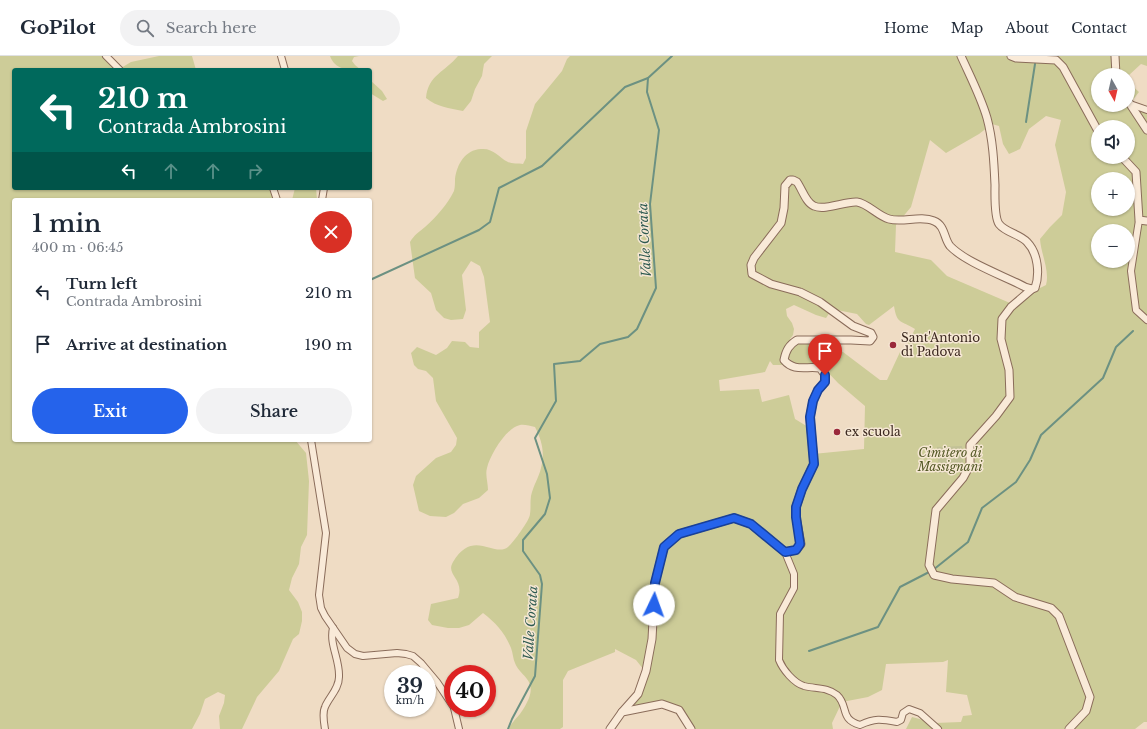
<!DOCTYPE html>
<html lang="en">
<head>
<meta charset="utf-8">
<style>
  :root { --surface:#fff; --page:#f2f2f3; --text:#1f2937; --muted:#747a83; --line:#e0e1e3; --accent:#2563eb }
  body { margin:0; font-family:"Libre Baskerville",serif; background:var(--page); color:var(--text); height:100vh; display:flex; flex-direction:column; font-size:15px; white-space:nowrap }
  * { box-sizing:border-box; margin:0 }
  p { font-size:13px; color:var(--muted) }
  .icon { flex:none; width:22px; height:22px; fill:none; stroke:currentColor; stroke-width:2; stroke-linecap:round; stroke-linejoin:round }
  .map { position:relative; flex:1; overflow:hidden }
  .sheet { position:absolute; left:12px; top:142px; width:360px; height:244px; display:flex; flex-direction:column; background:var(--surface); border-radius:4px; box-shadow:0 1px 3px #0004 }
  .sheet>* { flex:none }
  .top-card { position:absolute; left:12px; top:12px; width:360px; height:122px; border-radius:4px; box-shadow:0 1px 3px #0004; background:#00695c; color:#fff; overflow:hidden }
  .needle { width:26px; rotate:172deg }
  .buttons { position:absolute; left:1091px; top:12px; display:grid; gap:8px }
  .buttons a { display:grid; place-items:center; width:44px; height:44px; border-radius:50%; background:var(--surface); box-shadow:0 1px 3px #0004; font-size:20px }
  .speed { position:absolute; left:384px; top:609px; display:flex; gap:8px; font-size:20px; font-weight:700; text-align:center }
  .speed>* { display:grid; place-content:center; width:52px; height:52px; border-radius:50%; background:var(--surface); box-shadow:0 1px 3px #0004; line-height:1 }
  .speed small { font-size:10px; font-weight:400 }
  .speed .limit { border:6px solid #d22; background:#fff; color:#111 }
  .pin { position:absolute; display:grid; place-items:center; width:34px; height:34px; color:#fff; margin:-41px -17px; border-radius:50% 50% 50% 0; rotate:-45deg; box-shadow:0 0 4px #0007 }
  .pin .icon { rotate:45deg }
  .me { position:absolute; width:44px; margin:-22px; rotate:3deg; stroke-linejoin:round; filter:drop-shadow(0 0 3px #0008) }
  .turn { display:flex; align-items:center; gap:14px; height:84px; padding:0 20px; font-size:18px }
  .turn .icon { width:52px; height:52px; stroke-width:2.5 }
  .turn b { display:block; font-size:28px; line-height:34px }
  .lanes { display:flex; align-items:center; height:38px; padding:0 20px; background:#0003; justify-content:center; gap:20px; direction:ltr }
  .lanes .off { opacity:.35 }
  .round { display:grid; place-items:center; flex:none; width:42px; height:42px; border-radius:21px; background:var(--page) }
  .summary { display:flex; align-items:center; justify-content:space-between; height:68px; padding:0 20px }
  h1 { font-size:24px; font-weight:600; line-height:30px }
  .cta { display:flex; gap:8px; margin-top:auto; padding:8px 20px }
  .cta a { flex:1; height:46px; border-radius:24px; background:var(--accent); color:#fff; font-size:16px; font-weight:600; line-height:46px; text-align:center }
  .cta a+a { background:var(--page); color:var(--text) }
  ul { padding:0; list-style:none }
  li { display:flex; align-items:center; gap:12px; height:52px; padding:0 20px }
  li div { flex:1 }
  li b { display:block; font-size:15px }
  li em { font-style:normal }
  header { display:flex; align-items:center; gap:24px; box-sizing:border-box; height:56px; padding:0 20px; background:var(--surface); border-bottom:1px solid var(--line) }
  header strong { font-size:19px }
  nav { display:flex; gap:22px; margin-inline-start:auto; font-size:14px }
  .search { width:280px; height:36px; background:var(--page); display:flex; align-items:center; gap:10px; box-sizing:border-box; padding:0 14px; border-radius:22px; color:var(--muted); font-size:15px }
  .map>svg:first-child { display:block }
</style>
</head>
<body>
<header>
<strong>GoPilot</strong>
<div class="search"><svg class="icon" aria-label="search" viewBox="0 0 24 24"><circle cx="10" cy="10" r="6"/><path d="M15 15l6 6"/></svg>Search here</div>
<nav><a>Home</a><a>Map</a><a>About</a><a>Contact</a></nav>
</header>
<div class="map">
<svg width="1147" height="673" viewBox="0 0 1147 673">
  <rect width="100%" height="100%" fill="#efdcc4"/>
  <g fill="#cdcc98" fill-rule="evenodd">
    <polygon points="0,0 108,0 111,11 121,12 131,6 159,0 192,0 196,14 14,14 14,132 216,132 218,134 267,132 271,134 277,144 14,144 14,384 295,384 306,397 309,425 307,479 301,491 299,508 292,522 289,534 298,546 302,556 302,565 299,578 293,583 279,615 257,641 242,673 220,673 219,660 224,647 225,639 218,636 205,643 200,658 192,673 0,673"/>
    <path d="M330,0H359L354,1L352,5L355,9L361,14C348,14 335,14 330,0Z"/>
    <path d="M458,0H492L484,8L482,20L475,33L471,45L463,55C449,52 437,51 426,42C428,19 445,16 458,0Z"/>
    <path d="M570,0H1147V10L1141,8L1128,20L1098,19V49H1128V26L1139,36L1132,45L1140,54L1147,58V666H1144L1135,673H906L912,661L935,667L961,666L963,660L972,659L967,639L946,636L948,604L943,606L886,608L882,634L868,641L842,646L832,667L833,673H692L682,654L666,645L651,649H634L641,629L648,619L636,604L615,593V596L568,615L563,624V671L560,673H509C511,667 516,663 520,658C523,654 527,647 529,642C536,623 520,620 515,607C513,603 513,597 511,592C505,577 496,567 483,557L469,569L459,572H448L432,569L428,564L431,548L458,542C465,523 445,519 453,506C473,472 494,502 508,491C513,487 530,464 530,458C531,452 530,446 531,440C533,430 539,421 541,412C545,396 542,385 535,371C530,370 524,368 520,369C506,372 490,399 487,412C485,418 488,427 488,434L479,442L463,448L454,457L446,461L430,460L419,455L413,429L416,420L436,402L451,396L456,389L457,382L436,345L433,322L426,315L418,313L414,309L411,297L417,291L436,299L447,292L452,285L465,286L470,291L479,292V276L490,266L484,221L480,210L471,205L462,219L466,254L463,263L451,264L444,262L436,254L431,237L415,222L410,186C415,178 418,177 425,171C436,161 447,149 454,135C455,131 455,127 455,123C457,108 465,94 481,93C494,92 498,101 508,106C512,108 519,107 523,108L526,102V75L535,48L562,15L567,3ZM1046,60L1061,64L1055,89L1066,136L1062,159L1050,171L1040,183C1041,198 1050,215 1046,229L1010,247L947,220L931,204L895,196L896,169L911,151L930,84L946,97L979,78L992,68L999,70L1003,88L1009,98L1020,93L1029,73ZM1098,71H1128V101H1098ZM1098,123H1128V153H1098ZM1098,175H1128V205H1098ZM794,249L816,259L826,262L832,253L857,258L866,268L869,269L894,250C897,269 901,264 915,273L903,297L900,296L887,324H880L843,296L820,286L790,283L793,279L794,273L792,267L787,260L786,253ZM788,301L795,308H820L838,327L865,350L864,393L813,398V374L795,363L789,339L762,346L759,333L720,335L719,324L765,316L770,305L773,309H783Z"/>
    <polygon points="370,24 382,35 387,43 383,45 370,37"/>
    <polygon points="295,132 316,132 317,144 292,144"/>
  </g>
  <polygon fill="#c2c197" points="962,390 964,416 939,417 937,391"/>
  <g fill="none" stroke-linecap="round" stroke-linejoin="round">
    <g stroke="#6c9182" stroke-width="2">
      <polyline points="1026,66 1035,8"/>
      <polyline points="370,224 479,174 490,166 499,132 542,110 625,31 648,22"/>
      <polyline points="809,595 878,571 900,531 933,514 968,486 982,452 1016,426 1030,404 1041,379 1103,322 1116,291 1133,275"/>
      <polyline points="508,673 512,663 535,620 542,528 540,519 523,495 523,484 545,458 550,442 547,418 535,382 556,345 554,308 580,305 600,288 628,281 637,273 656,232 650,148 659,74 647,36 648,22 672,0"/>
    </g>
    <g stroke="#8a6c5a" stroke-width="8">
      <g id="minor">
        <polyline points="106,0 120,14"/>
        <polyline points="281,0 285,14"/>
        <polyline points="1130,48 1147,54"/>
        <polyline points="273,132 277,144"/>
        <polyline points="322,144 324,132"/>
        <polyline points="1139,164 1131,215 1136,254 1147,264"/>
        <polyline points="311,384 326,477 319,539 321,552 325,560 347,592 355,598 363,600 397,597 406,598 413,600 421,607 437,626 453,650"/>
        <path d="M785,496L794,518V532L780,558L779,604C783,614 794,627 804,630C815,633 828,631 837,639C849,650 839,663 860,669C875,662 881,663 897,666L901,664L903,657L909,653L920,657L938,673"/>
        <polyline points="454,652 459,673"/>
        <path d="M325,673C324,667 322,657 325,651C329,641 339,633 339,621C340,604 329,588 333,572"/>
      </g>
    </g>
    <g stroke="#8a6c5a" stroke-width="9">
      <g id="tertiary">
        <polyline points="1011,0 1016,2 1056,4 1063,11 1098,75"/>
        <polyline points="1115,0 1116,19"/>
        <polyline points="1128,45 1147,74"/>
        <polyline points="1122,101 1136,116 1139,164 1147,165"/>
        <polyline points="1032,233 1011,251 1002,263 1001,283 1009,314 1010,341 996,360 970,389 970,409 963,422 936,454 929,509 934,519 952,523 994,527 1015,541 1051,552 1059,560 1090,641 1086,655 1069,673"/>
        <path d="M622,656L638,638L646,615L652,583L655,527L664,491L679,478L734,462L751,468L785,496L796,494L801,488L796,461V451L802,433L814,408L810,361L813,345L818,334L825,326V319L820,312C806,310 794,316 784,304C786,294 789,289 797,284H851L870,285L873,281L871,277L853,270L820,246L800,236L771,228L752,218L751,209L754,202L781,167L784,152L785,130L790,124H793L797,126C802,133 806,147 814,150C825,155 845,145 857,146C867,147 878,160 889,163C903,167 920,159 934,165C945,169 944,183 950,190C965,206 1004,220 1025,231L1032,233L1035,232C1040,218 1038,197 1027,186C1020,178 1006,177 999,168C994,161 995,138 995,129C994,107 993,84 987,62C981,41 970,20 961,0"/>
        <polyline points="610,673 622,656 662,648 679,654 691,673"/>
      </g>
    </g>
    <use href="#minor" stroke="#f9ead8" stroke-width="6"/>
    <use href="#tertiary" stroke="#f9ead8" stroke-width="7"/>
  </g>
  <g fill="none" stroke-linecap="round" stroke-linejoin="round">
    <g stroke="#184099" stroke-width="10">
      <polyline id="route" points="654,549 655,527 664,491 679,478 734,462 751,468 785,496 796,494 800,488 796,461 796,451 802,433 814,408 810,361 813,345 818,334 825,326 825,319"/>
    </g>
    <use href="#route" stroke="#2563eb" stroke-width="7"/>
  </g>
  <g fill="#9a293b" stroke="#f6e7d4" stroke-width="1.5">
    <circle cx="893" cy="289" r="4"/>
    <circle cx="837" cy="376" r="4"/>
  </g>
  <g text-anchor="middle" stroke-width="3" stroke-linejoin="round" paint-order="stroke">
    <g font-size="12" fill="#3a271e" stroke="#f6e7d4" text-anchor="start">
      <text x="901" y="286">Sant'Antonio<tspan x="901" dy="14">di Padova</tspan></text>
      <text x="845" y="380">ex scuola</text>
    </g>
    <g font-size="12" font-style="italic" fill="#525724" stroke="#f6e7d4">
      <text x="950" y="401">Cimitero di<tspan x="950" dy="14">Massignani</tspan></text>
    </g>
    <g font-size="13" font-style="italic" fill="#2d5a50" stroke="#f6e7d4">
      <text transform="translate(644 184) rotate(-93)" y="5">Valle Corata</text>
      <text transform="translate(530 567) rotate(-86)" y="5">Valle Corata</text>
    </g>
  </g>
</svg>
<div class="buttons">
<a><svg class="needle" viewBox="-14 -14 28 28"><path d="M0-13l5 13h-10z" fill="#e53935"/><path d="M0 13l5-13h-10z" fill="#747a83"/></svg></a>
<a><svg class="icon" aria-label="sound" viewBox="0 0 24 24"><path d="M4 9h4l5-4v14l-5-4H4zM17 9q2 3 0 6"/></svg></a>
<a>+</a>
<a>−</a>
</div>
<div class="speed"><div>39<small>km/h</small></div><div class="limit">40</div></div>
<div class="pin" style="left:825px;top:319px;background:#d93025"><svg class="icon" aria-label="arrive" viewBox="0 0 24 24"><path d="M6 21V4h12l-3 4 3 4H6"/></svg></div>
<svg class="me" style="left:654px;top:549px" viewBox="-20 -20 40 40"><circle r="19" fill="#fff"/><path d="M0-13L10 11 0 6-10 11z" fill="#2563eb"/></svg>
<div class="top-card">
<div class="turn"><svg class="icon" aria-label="left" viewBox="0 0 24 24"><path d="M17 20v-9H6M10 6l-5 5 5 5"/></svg><div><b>210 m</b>Contrada Ambrosini</div></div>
<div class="lanes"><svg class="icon" aria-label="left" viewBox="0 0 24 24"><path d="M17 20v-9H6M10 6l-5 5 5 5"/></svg><svg class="icon off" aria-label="ahead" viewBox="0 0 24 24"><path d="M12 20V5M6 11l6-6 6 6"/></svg><svg class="icon off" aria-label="ahead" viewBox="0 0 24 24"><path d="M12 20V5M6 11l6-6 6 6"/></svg><svg class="icon off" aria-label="right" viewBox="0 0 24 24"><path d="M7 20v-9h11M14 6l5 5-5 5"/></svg></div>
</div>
<section class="sheet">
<div class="summary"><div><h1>1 min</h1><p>400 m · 06:45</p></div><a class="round" style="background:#d93025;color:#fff"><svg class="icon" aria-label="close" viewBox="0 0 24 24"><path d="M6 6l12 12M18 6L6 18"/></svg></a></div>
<ul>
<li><svg class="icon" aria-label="left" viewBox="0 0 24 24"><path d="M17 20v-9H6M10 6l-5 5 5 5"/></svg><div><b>Turn left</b><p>Contrada Ambrosini</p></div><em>210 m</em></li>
<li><svg class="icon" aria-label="arrive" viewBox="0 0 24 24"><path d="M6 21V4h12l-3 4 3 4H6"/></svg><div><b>Arrive at destination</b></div><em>190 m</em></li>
</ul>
<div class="cta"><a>Exit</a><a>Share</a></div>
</section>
</div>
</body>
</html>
